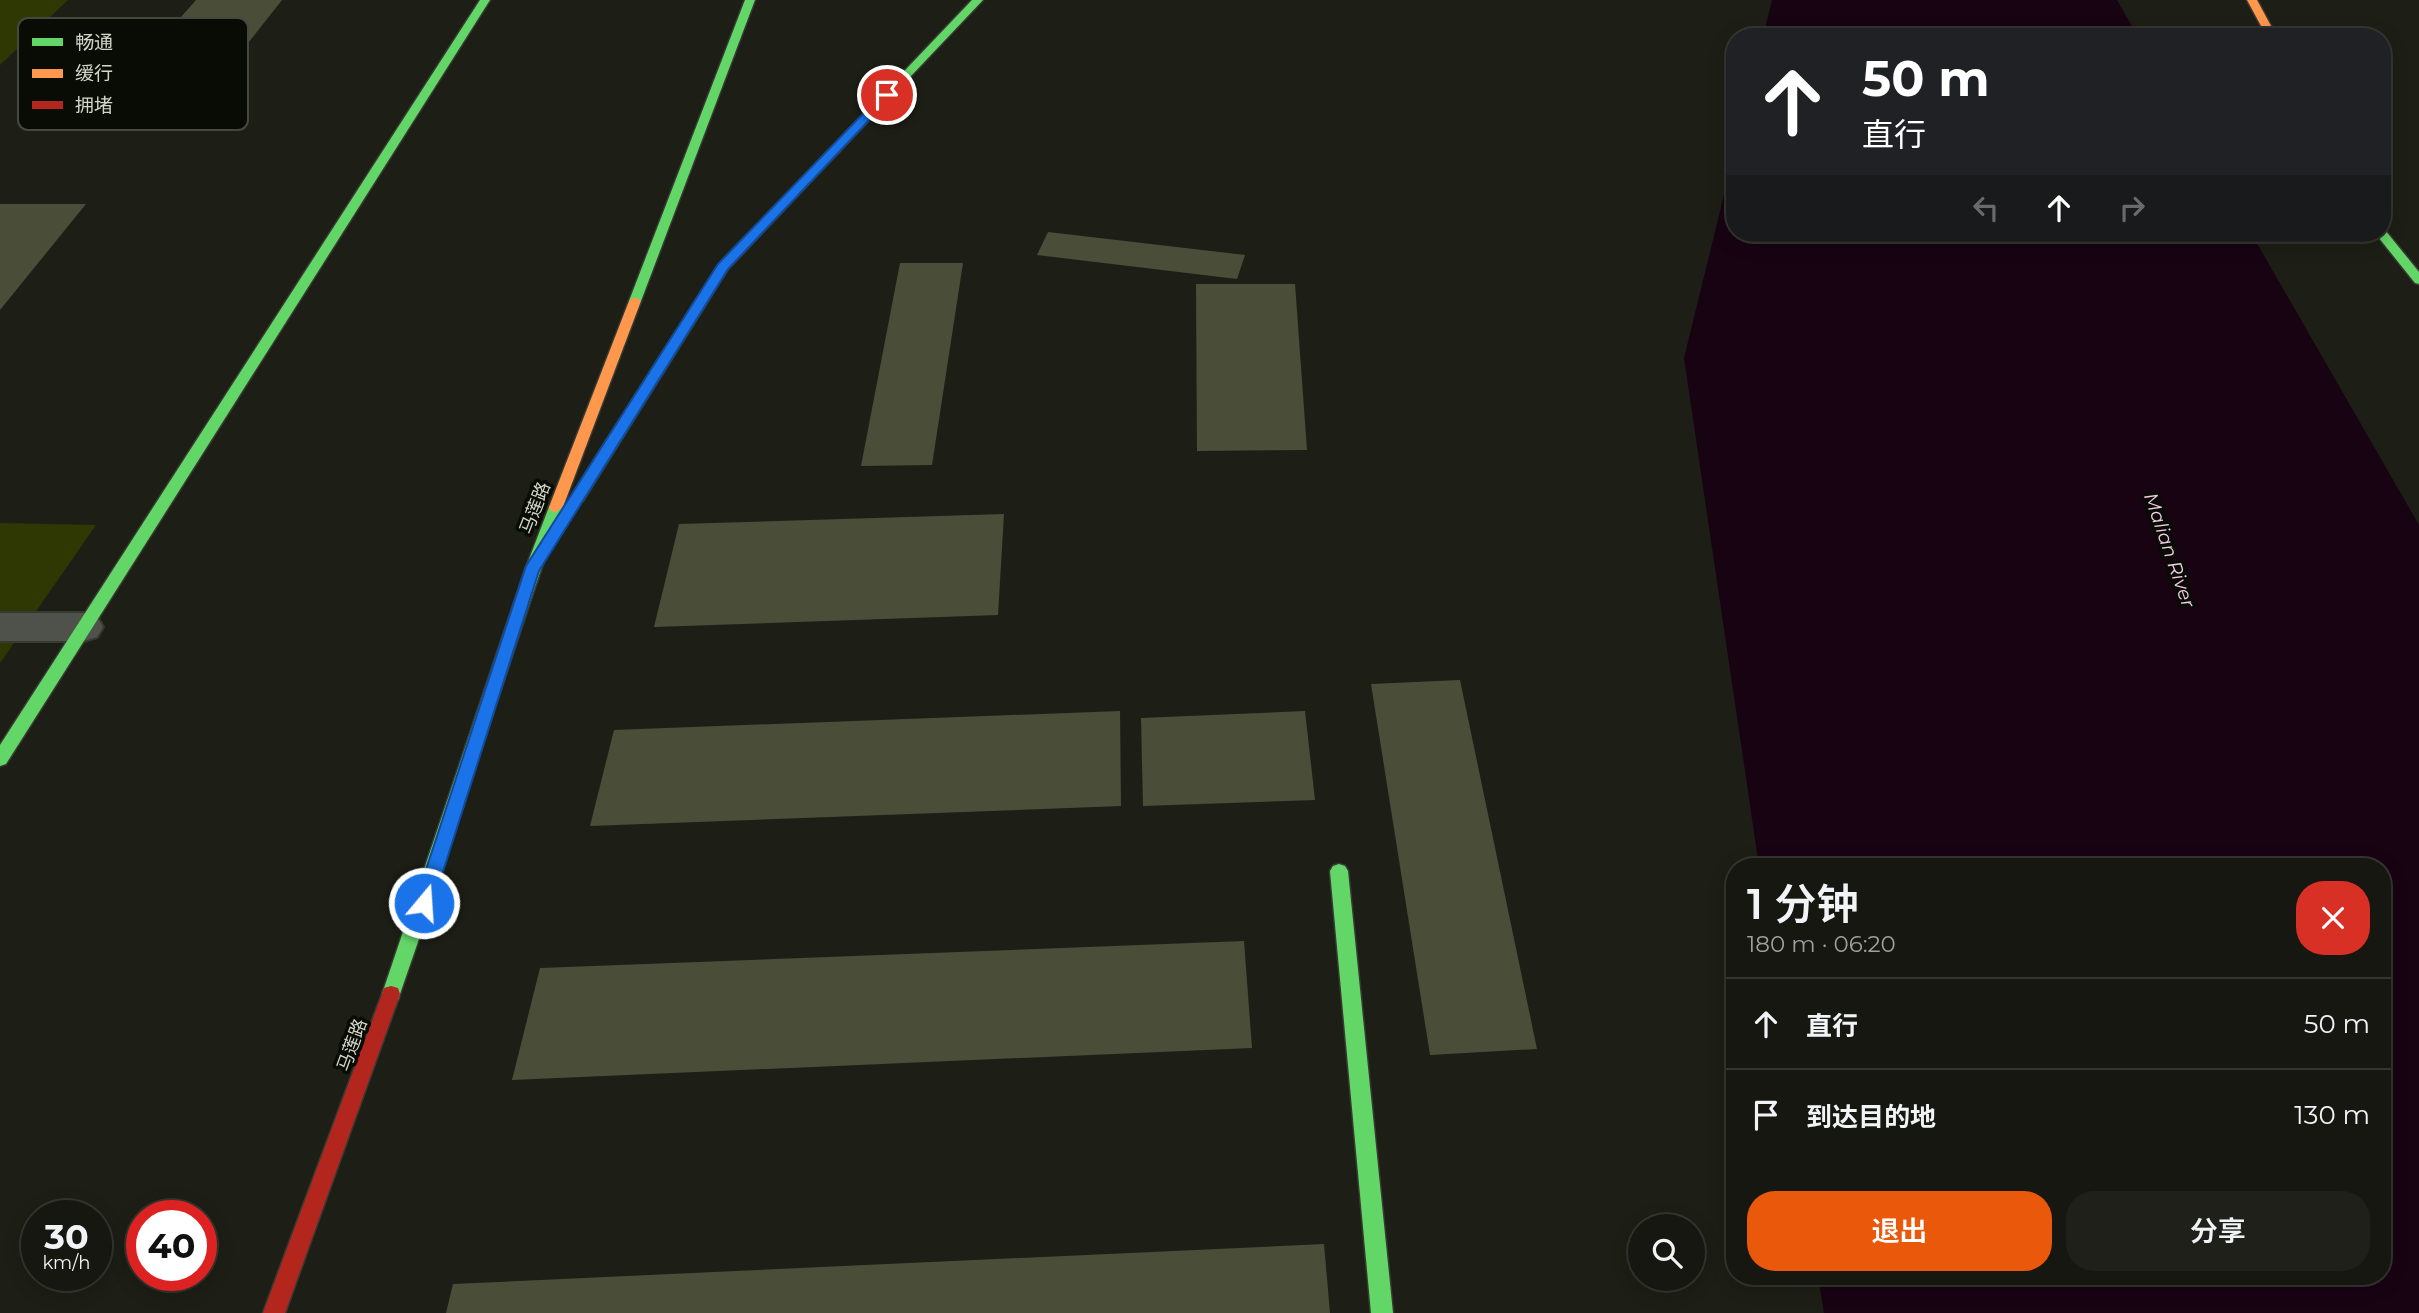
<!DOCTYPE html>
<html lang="zh">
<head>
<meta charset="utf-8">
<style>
  :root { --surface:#161710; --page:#1f2019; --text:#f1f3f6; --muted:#9e9f9f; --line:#353630; --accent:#ea580c }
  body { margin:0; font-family:Montserrat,"Noto Sans SC",sans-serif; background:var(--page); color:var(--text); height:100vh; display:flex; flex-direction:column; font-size:26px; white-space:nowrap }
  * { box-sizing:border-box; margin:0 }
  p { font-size:23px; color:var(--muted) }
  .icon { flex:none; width:38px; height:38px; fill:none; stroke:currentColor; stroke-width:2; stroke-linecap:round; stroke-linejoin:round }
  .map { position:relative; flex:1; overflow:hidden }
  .side { position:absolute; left:1726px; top:858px; width:665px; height:427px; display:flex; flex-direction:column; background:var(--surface); border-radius:28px; box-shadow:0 4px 18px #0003,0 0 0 2px var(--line) }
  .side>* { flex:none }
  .hud { position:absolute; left:1726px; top:28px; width:665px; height:214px; border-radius:28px; box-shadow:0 4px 18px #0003,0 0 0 2px var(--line); background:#202124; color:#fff; overflow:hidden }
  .fabs { position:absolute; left:1628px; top:1214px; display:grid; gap:14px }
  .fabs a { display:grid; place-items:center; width:77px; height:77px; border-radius:50%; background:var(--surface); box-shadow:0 4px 18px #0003,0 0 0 2px var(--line); font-size:35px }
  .speed { position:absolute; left:21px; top:1200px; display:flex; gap:14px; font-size:35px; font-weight:700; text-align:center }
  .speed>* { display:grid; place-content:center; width:91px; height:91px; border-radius:50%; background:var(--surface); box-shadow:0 4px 18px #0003,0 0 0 2px var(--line); line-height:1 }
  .speed small { font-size:18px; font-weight:400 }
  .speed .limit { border:10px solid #d22; background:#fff; color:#111 }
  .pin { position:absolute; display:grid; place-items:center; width:60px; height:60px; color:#fff; margin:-30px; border:4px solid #fff; border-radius:50%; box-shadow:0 2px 7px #0007 }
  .me { position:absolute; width:77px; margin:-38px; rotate:18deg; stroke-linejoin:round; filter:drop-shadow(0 0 5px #0008) }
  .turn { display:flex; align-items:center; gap:24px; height:147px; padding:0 21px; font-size:32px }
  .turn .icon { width:91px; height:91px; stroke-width:2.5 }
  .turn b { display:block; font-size:49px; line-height:60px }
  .lanes { display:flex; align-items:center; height:66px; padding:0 21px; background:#0003; justify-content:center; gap:35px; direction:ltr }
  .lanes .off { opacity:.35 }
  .round { display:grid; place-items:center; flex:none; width:74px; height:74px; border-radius:28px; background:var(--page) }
  .head { display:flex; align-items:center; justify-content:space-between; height:119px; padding:0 21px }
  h1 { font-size:42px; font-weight:600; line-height:52px }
  .primary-button { display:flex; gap:14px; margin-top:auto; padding:14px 21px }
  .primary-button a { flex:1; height:80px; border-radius:28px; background:var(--accent); color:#fff; font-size:28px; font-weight:600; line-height:80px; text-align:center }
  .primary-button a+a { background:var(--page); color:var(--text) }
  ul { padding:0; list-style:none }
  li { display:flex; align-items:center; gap:21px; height:91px; padding:0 21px; border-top:2px solid var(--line) }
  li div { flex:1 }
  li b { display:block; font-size:26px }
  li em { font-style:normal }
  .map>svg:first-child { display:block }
</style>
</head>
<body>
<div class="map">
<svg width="2419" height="1313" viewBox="0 0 2419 1313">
  <rect width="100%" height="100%" fill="#1d1f16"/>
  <g fill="#2f3703">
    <polygon points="0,0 68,0 0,65"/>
    <polygon points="0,523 96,525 0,663"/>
  </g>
  <g fill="#180313">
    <polygon points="1772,0 2117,0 2138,37 1763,37"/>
    <polygon points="1734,154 1734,233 2251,233 2419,525 2419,1313 1824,1313 1818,1276 2382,1276 2382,866 1759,866 1684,358"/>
  </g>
  <g fill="#4a4e39">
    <polygon points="196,0 282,0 248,43 207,43 157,103 41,103 96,42 159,42"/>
    <polygon points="0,204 86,204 0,310"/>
    <polygon points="1048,232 1245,255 1237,279 1037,255"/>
    <polygon points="900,263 963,263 932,465 861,466"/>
    <polygon points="1196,284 1295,284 1307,450 1197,451"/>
    <polygon points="1004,514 998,615 654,627 679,524"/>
    <polygon points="1460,680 1537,1049 1430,1055 1371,684"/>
    <polygon points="1120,711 1121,806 590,826 614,730"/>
    <polygon points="1305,711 1315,800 1143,806 1141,718"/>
    <polygon points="1244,941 1252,1048 512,1080 540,968"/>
    <polygon points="1324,1244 1330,1313 446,1313 453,1284"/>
  </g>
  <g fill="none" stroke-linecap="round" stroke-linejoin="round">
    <g stroke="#383933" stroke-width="4">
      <polygon id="street" points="0,613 84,613 97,617 103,627 97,637 84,641 0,641"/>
    </g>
    <g stroke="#383933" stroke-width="3">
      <g id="fast">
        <polygon points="480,0 490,0 6,764 0,766 0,745"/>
        <polygon points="745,0 755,0 641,301 635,305 630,304 629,301"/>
        <polygon points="972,0 983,0 838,153 830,153 830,149"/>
        <polygon points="2382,230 2385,230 2419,272 2419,284 2415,283 2375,233 2382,233"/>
        <path d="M556,502L563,507C505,668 457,832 400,994L398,1000L391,1002L384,1000L382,994L526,567L549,507Z"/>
        <polygon points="1339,864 1345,866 1348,871 1393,1313 1371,1313 1330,871 1333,866"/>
      </g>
    </g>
    <g stroke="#383933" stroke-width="3">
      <g id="slow">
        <polygon points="2247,0 2257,0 2277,37 2267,37"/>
        <polygon points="834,148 840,151 838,153 728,269 583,501 573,501 571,497 573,493 719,264 830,149"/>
        <polygon points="635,297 641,301 563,507 556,512 551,511 549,507 629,301"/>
      </g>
    </g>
    <g stroke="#383933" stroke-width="3">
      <polygon id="jam" points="391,986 398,988 400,994 285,1313 263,1313 382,994 384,988"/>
    </g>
    <use href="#street" fill="#4f514b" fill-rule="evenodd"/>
    <use href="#fast" fill="#63d668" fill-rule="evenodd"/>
    <use href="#slow" fill="#ff974d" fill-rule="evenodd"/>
    <use href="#jam" fill="#b3261e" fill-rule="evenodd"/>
  </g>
  <polygon fill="#1a73e8" stroke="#114b97" stroke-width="2" points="883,93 893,95 728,269 539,571 433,903 431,909 424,911 418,909 415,903 526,566 718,264"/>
  <g text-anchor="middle" stroke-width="7" stroke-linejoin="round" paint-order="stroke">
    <g font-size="18" fill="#d3d6cb" stroke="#090b05">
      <text transform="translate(535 508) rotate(-69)" y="6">马莲路</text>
      <text transform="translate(352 1045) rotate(-70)" y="6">马莲路</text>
    </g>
    <g font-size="19" font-style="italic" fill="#f5cdea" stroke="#090b05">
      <text transform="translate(2170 550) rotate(71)" y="7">Malian River</text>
    </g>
  </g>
  <rect x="18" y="18" width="230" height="112" rx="10" fill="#090b05" stroke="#464840" stroke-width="2"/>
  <rect x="32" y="38" width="31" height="8" fill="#63d668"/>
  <rect x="32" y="69" width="31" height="9" fill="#ff974d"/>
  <rect x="32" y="101" width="31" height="8" fill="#b3261e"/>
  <g font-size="19" fill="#d3d6cb">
    <text x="75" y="49">畅通</text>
    <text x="75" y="80">缓行</text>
    <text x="75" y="112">拥堵</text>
  </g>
</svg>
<div class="fabs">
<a><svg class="icon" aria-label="search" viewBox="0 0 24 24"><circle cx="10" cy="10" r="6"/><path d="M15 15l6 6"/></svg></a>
</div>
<div class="speed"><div>30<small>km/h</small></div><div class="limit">40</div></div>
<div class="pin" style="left:887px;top:95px;background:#d93025"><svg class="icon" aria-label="arrive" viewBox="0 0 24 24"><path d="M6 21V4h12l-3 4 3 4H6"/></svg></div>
<svg class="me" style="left:424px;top:903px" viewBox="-20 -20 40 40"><circle r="17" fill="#1a73e8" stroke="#fff" stroke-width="3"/><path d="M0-11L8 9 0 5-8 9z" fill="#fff"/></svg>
<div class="hud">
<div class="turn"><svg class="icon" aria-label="ahead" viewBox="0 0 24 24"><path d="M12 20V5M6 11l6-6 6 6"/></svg><div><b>50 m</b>直行</div></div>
<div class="lanes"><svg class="icon off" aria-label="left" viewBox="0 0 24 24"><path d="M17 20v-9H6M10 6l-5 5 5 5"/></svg><svg class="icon" aria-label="ahead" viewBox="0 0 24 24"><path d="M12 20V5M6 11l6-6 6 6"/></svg><svg class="icon off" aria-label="right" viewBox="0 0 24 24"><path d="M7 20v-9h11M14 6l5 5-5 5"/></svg></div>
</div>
<section class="side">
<div class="head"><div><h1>1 分钟</h1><p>180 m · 06:20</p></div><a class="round" style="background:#d93025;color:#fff"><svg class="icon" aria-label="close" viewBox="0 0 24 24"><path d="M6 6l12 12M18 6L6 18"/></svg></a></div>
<ul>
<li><svg class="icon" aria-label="ahead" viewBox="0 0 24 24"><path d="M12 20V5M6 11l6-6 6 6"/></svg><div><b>直行</b></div><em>50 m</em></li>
<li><svg class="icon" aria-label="arrive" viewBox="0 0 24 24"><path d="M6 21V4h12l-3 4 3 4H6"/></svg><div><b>到达目的地</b></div><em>130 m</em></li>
</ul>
<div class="primary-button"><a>退出</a><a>分享</a></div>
</section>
</div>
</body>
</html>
